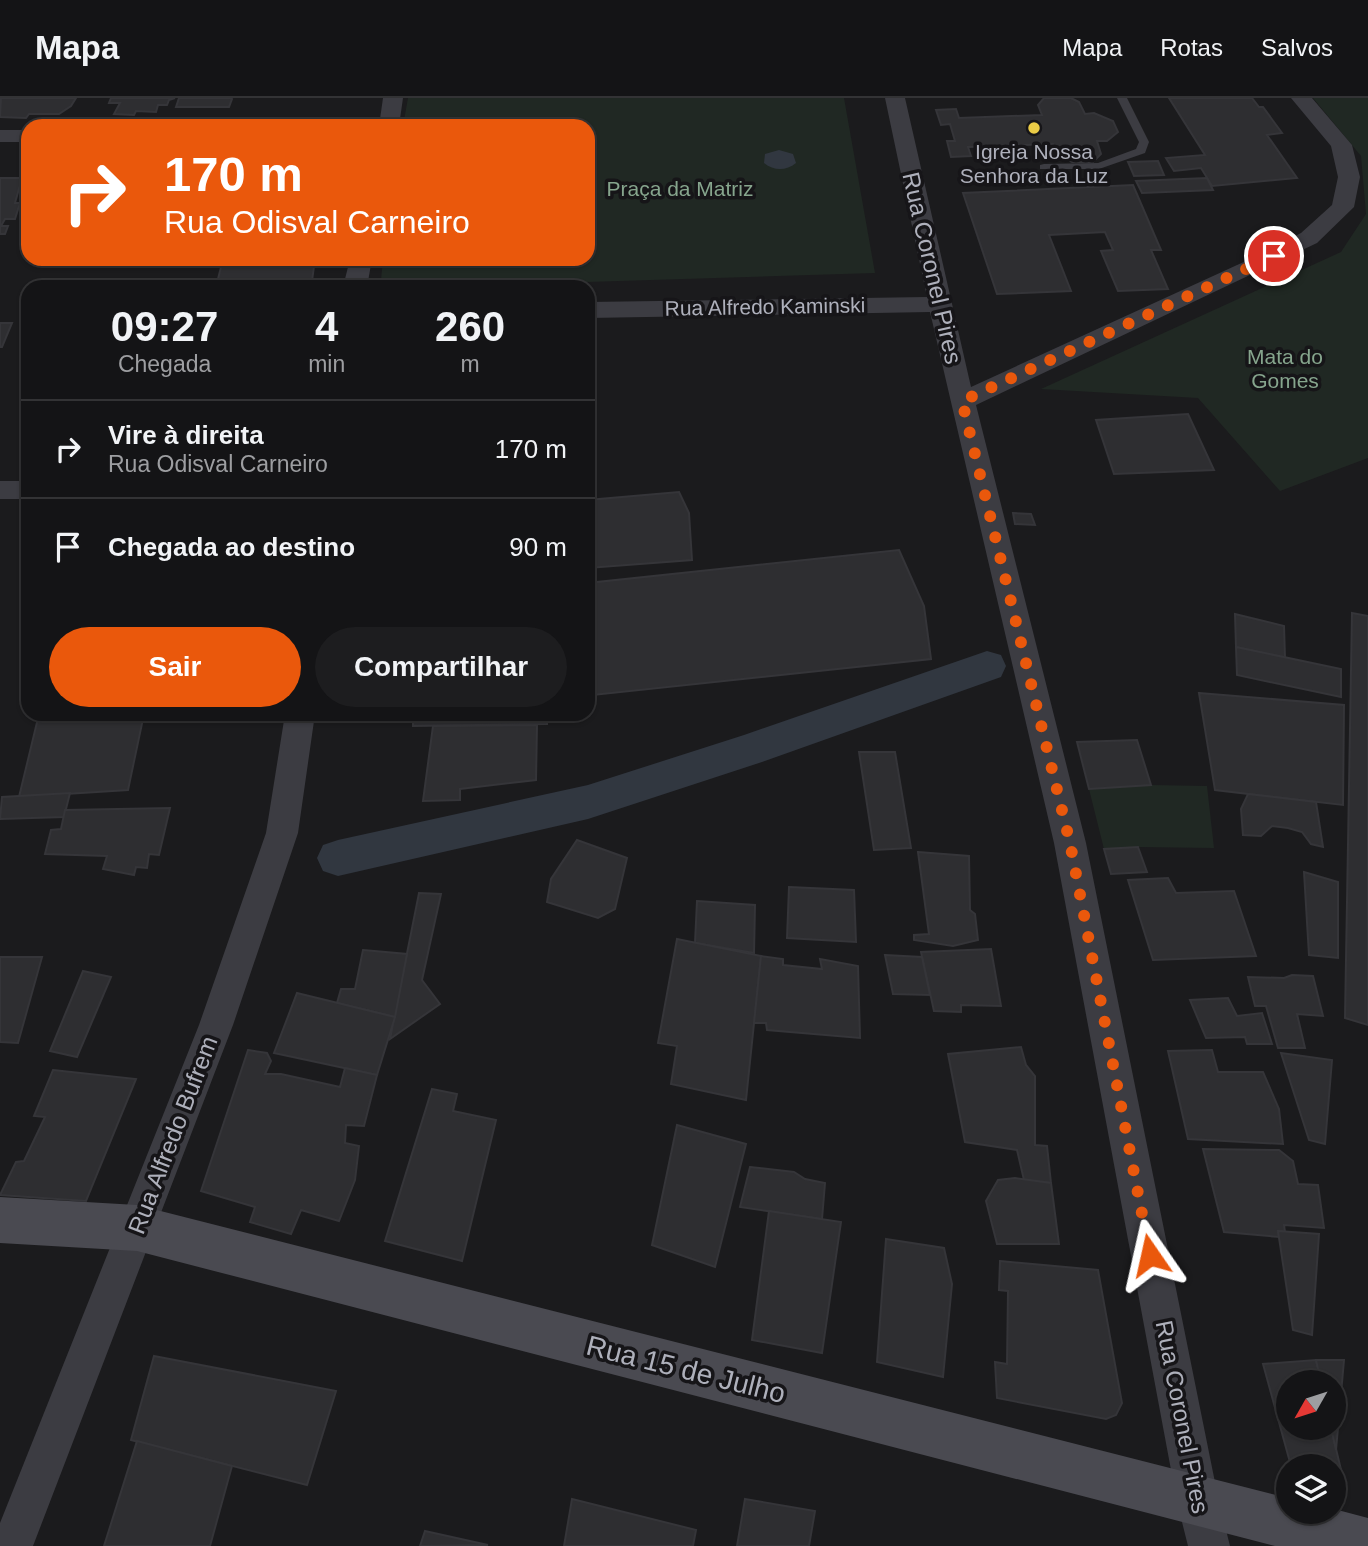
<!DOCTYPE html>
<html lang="pt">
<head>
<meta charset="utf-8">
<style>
  :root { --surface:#141416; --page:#1d1d1f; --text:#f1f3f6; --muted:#9d9ea1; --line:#333335; --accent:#ea580c }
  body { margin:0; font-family:Helvetica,sans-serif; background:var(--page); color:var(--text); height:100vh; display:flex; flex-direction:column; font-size:26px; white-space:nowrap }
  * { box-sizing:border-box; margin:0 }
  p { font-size:23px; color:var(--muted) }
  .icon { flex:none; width:38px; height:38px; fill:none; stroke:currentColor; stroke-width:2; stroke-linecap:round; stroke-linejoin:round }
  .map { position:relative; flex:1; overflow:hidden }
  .panel { position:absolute; left:21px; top:182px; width:574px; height:441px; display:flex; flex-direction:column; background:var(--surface); border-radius:21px; box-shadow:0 2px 5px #0004,0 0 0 2px var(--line) }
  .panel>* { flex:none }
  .top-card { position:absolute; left:21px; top:21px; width:574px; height:147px; border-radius:21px; box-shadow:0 2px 5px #0004,0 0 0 2px var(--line); background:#ea580c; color:#fff; overflow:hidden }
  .needle { width:46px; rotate:231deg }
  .tools { position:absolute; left:1276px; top:1272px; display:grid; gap:14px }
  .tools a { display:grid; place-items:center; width:70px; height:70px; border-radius:50%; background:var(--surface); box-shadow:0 2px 5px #0004,0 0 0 2px var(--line); font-size:35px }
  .pin { position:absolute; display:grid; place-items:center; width:60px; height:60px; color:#fff; margin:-30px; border:4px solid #fff; border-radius:50%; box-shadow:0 2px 7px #0007 }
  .me { position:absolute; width:77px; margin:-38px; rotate:349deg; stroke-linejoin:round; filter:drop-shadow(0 0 5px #0008) }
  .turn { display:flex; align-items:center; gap:24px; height:147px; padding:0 28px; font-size:32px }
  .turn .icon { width:91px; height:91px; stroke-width:2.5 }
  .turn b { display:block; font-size:49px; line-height:60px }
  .eta { display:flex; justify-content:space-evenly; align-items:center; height:119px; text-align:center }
  .eta b { font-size:42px; font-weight:600; line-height:49px }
  .cta { display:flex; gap:14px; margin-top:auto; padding:14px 28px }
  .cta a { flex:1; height:80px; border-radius:42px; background:var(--accent); color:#fff; font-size:28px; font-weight:600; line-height:80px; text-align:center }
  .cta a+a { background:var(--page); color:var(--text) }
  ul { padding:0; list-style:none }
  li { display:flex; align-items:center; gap:21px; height:98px; padding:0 28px; border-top:2px solid var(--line) }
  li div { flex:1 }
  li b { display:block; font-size:26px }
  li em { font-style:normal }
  header { display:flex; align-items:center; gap:42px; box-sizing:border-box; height:98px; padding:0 35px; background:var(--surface); border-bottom:2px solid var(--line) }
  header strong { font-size:33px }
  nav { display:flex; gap:38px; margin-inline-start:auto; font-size:24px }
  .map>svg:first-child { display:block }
</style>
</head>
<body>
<header>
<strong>Mapa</strong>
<nav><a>Mapa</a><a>Rotas</a><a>Salvos</a></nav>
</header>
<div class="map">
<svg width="1368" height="1448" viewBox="0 0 1368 1448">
  <rect width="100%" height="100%" fill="#1b1b1d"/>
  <g fill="#202823">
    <polygon points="408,0 844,0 875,175 522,186 381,182 383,161 588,161 588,28 403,28"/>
    <polygon points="1313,0 1368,0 1368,360 1280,393 1198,300 1041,291 1341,154 1366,116 1361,58"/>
    <polygon points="1151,687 1207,688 1214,750 1138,749 1104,751 1089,691"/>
  </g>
  <path fill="#313740" d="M779,52L793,56L796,65C786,73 774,73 764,65L765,56Z"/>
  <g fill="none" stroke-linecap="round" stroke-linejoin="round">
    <polygon fill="#313740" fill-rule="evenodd" points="987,553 1001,557 1006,568 1001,579 762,664 588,721 338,778 323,773 317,760 323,747 338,742 588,687 744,637"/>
  </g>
  <g fill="#2e2e31" stroke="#353539" stroke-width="2">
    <polygon points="1,0 76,0 71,8 59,16 29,16 26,20 0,19"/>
    <polygon points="111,0 175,0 169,2 167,7 158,7 156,14 136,13 134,17 114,16 120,5 109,5"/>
    <polygon points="179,0 230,0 232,1 229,9 176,9"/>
    <polygon points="1044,0 1071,0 1079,4 1085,16 1094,15 1113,23 1118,34 1107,43 1097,43 1101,56 1093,64 1072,64 1057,56 1053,46 968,49 971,58 951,59 947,43 955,43 950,26 941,27 936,12 956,11 959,20 1042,17 1038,7"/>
    <polygon points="1169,0 1252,0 1259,9 1263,9 1282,35 1267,37 1297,80 1212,88 1201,70 1174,73 1166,60 1205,57"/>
    <polygon points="1158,63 1164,77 1134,78 1128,64"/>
    <polygon points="0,80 22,80 15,105 20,105 15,121 5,121 1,128 8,128 5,136 0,136"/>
    <polygon points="1207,80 1213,92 1142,95 1136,83"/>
    <polygon points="1133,87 1161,152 1151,152 1168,191 1118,193 1101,153 1113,152 1105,134 1049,137 1071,193 997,196 963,95"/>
    <polygon points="223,161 315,161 312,183 218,181"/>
    <polygon points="0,225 12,225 2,249 0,249"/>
    <polygon points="1188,316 1214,372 1114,376 1096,322"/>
    <polygon points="679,394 689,415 692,462 588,470 588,402"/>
    <polygon points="1013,415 1031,416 1035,427 1015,426"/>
    <polygon points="899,452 924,508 931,561 593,597 588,565 588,485"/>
    <polygon points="1352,515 1368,518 1368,927 1345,920"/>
    <polygon points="1235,516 1284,528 1285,560 1236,549"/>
    <polygon points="1236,549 1341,571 1341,599 1237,577"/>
    <polygon points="1199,595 1344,607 1343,707 1215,692"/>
    <polygon points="39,616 144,616 128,692 19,699"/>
    <polygon points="413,616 547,616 547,626 413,628"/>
    <polygon points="537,627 536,682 460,691 460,702 423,703 433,628"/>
    <polygon points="1137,642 1151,687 1089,691 1077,644"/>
    <polygon points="859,654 895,654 911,750 874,752"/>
    <polygon points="70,695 64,719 0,721 2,699"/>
    <polygon points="1248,696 1316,704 1323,749 1311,746 1302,734 1288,730 1272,728 1261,738 1243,737 1241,711"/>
    <polygon points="170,710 159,757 149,756 147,770 136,769 134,777 103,771 107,758 45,756 51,732 61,731 65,712"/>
    <polygon points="577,742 627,760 615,811 598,820 547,804 551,781"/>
    <polygon points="1138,749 1147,774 1111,776 1104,751"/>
    <polygon points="918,754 969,758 970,812 975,816 978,842 953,848 914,842 914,837 929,836"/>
    <polygon points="1304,774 1338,784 1338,860 1309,857"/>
    <polygon points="1168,780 1176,795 1234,793 1256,858 1153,862 1128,782"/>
    <polygon points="789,789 854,792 856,844 787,840"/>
    <polygon points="419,795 441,796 422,882 440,906 390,941"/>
    <polygon points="697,803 755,807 754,855 695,845"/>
    <polygon points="677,841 761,858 746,1002 671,986 677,948 658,945"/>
    <polygon points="991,851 1001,908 961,907 961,914 934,913 921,854"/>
    <polygon points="363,852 407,856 395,919 337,905 341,891 355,891"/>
    <polygon points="885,857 922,859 930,897 893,896"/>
    <polygon points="761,858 783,861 783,867 822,871 820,861 858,868 860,940 767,932 766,925 754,925"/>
    <polygon points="0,859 42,859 18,945 0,944"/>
    <polygon points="83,873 111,879 77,959 50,953"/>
    <polygon points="1292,877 1313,878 1323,918 1297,916 1305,950 1278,950 1266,908 1255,908 1248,879 1284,880"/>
    <polygon points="297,895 395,919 377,977 274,955"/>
    <polygon points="1228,900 1237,918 1262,915 1272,946 1247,946 1245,939 1206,940 1190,902"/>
    <polygon points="1021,949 1026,967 1035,978 1035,1047 1047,1048 1051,1085 1024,1082 1017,1052 965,1044 948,956"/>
    <polygon points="248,952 267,955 271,963 265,976 281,976 340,989 345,970 377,977 364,1028 346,1027 345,1045 359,1048 355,1082 339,1123 301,1112 291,1136 250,1124 255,1109 201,1093"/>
    <polygon points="1212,952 1218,974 1263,974 1279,1011 1283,1046 1188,1041 1168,953"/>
    <polygon points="1281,955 1332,962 1325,1046 1309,1042"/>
    <polygon points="53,972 136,981 86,1103 0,1097 16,1064 24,1063 45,1019 34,1018"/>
    <polygon points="432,991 457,996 453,1013 496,1022 462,1163 385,1143"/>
    <polygon points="677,1027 746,1046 715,1169 652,1147"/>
    <polygon points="1203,1051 1279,1052 1293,1063 1298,1086 1318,1087 1324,1130 1284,1127 1285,1134 1278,1133 1279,1139 1224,1134"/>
    <polygon points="750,1069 794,1074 805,1081 825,1085 822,1121 740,1109"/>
    <polygon points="1015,1080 1051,1085 1059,1146 997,1146 986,1103 998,1082"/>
    <polygon points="769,1113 841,1124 822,1255 752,1242"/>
    <polygon points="1278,1133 1319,1136 1312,1237 1293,1232"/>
    <polygon points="886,1141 944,1150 952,1186 943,1279 877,1264"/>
    <polygon points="1000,1163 1098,1172 1122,1305 1116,1317 1106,1321 997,1300 995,1264 1007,1266 1008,1193 999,1192"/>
    <polygon points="154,1258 336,1293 307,1387 131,1342"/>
    <polygon points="1316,1262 1321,1284 1288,1284 1288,1330 1331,1330 1343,1380 1334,1379 1334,1368 1291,1368 1263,1266"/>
    <polygon points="1316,1262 1344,1262 1336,1352 1331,1330 1334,1330 1334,1284 1321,1284"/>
    <polygon points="137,1343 232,1368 210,1448 104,1448"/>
    <polygon points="572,1401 696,1432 693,1448 564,1448"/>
    <polygon points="745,1401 815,1413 809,1448 737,1448"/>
    <polygon points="425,1433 488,1447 420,1448"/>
  </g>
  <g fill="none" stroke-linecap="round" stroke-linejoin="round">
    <polygon fill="#3c3c42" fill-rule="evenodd" points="1117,0 1127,0 1149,44 1145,55 1099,71 1040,71 1040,67 1044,66 1098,65 1136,51 1139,44"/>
    <g fill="#3c3c42" fill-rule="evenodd">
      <polygon points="383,0 403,0 399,28 379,28"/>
      <polygon points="885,0 905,0 971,289 1248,162 1301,135 1332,107 1338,79 1331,48 1291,0 1312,0 1352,47 1360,79 1354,109 1317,145 976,307 1086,745 1219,1404 1230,1448 1188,1448 1177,1404 1054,745 930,214 588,220 588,204 927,199"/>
      <rect x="0" y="32" width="28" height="12"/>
      <polygon points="350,161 372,161 367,189 343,189"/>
      <rect x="0" y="383" width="28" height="18"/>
      <polygon points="285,616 315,616 298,735 233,927 33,1448 0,1448 0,1425 199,927 266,735"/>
    </g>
    <polygon fill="#4a4a51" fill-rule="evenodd" points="0,1099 137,1107 1288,1400 1288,1414 1334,1414 1334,1411 1368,1420 1368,1448 1275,1448 137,1153 0,1145"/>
  </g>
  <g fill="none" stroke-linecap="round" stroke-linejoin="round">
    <polyline stroke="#ea580c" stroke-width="12" stroke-dasharray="0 21.6" points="1150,1157 1070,745 962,303 1274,158"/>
  </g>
  <circle fill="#eacb46" stroke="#161518" stroke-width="2.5" cx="1034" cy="30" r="7"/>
  <g text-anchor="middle" stroke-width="7" stroke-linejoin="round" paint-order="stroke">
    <g font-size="21" fill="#aeb0bb" stroke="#161518">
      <text x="1034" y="61">Igreja Nossa<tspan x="1034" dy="24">Senhora da Luz</tspan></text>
    </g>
    <g font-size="21" fill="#86a58d" stroke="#161518">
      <text x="680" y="98">Praça da Matriz</text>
      <text x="1285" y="266">Mata do<tspan x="1285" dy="24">Gomes</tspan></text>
    </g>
    <g font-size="21" fill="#aeb0bb" stroke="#161518">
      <text transform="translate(765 209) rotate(-1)" y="7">Rua Alfredo Kaminski</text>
    </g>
    <g font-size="24" fill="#aeb0bb" stroke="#161518">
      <text transform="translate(932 170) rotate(77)" y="8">Rua Coronel Pires</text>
      <text transform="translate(173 1037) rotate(-69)" y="8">Rua Alfredo Bufrem</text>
      <text transform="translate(1182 1319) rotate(79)" y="8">Rua Coronel Pires</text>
    </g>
    <g font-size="28" fill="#aeb0bb" stroke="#161518">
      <text transform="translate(686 1271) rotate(14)" y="10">Rua 15 de Julho</text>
    </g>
  </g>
</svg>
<div class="tools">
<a><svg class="needle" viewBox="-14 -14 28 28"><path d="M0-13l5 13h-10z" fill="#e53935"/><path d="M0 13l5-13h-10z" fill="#9d9ea1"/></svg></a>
<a><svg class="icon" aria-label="layers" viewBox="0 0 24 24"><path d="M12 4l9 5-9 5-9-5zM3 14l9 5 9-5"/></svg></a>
</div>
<div class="pin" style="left:1274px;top:158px;background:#d93025"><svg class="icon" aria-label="arrive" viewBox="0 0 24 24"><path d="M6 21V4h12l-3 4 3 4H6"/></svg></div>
<svg class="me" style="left:1150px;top:1157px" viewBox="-20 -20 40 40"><path d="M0-17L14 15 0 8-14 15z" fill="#ea580c" stroke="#fff" stroke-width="4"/></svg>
<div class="top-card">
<div class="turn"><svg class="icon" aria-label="right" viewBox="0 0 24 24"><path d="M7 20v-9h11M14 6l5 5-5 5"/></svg><div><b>170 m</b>Rua Odisval Carneiro</div></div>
</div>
<section class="panel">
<div class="eta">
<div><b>09:27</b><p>Chegada</p></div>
<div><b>4</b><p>min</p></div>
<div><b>260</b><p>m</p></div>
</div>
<ul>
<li><svg class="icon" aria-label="right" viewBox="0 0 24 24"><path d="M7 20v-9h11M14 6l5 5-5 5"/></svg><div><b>Vire à direita</b><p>Rua Odisval Carneiro</p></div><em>170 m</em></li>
<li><svg class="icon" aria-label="arrive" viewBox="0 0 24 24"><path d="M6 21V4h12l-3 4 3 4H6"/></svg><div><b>Chegada ao destino</b></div><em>90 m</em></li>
</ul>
<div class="cta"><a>Sair</a><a>Compartilhar</a></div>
</section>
</div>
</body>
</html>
